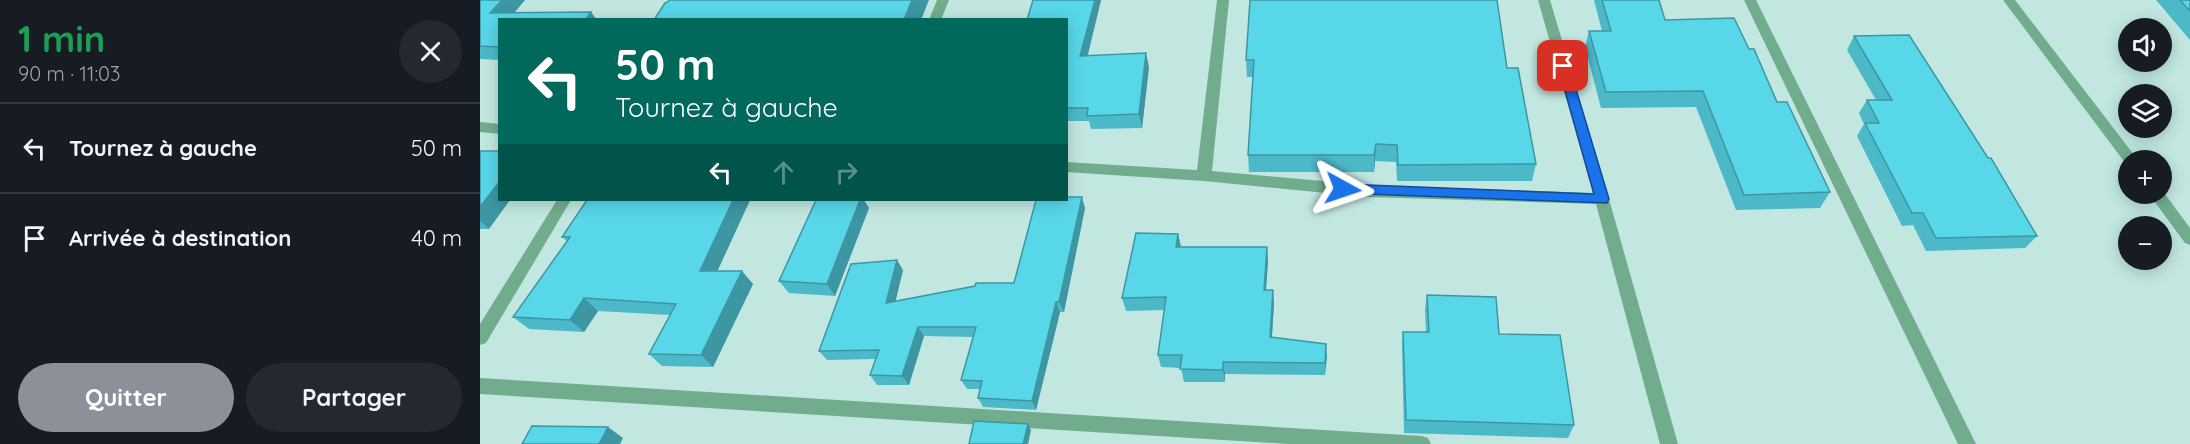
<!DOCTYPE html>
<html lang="fr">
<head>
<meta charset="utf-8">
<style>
  :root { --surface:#171b24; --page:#242831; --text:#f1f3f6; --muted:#9ea1a6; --line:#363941; --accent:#8c9099 }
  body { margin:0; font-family:Quicksand,sans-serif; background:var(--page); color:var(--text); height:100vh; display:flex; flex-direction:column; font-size:22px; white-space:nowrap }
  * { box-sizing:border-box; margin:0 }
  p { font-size:20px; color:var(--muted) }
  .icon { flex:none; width:33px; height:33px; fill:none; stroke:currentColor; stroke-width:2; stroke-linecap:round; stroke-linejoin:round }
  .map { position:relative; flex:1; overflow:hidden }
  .side { display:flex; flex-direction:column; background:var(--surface); width:480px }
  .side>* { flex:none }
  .guide { position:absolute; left:18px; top:18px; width:570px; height:183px; border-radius:0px; box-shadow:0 3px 15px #0003; background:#00695c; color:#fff; overflow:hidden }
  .buttons { position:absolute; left:1638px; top:18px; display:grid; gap:12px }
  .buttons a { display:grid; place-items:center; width:54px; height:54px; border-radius:50%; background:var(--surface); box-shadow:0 3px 15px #0003; font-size:30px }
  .pin { position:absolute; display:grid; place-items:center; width:51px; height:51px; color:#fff; margin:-26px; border-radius:12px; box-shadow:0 3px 9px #0006 }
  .me { position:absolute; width:66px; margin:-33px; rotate:95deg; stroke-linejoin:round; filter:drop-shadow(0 0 4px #0008) }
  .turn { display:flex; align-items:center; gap:21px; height:126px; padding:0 18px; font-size:27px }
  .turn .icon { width:78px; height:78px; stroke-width:2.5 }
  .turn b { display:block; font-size:42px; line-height:51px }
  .lanes { display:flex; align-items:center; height:57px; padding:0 18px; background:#0003; justify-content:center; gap:30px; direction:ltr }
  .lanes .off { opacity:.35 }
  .round { display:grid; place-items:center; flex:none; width:63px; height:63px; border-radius:32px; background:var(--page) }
  .summary { display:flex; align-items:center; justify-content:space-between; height:102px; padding:0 18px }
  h1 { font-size:36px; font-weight:700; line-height:45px; color:#1e9e55 }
  .button { display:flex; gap:12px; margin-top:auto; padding:12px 18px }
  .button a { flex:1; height:69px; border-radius:36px; background:var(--accent); color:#fff; font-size:24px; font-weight:700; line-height:69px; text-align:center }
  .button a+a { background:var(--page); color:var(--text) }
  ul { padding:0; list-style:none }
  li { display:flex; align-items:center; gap:18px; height:90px; padding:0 18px; border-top:2px solid var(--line) }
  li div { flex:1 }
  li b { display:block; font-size:22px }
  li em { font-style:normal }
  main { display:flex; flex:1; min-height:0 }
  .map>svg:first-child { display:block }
</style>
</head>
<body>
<main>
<section class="side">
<div class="summary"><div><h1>1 min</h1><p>90 m · 11:03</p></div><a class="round"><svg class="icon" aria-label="close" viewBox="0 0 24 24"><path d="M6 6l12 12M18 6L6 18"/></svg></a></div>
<ul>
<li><svg class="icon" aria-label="left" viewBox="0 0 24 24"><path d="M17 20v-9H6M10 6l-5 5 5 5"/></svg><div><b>Tournez à gauche</b></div><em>50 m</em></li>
<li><svg class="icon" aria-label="arrive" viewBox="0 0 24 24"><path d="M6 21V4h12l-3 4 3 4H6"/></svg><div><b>Arrivée à destination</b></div><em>40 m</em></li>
</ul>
<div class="button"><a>Quitter</a><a>Partager</a></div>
</section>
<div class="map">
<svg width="1710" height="444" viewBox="0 0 1710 444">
  <rect width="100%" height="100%" fill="#c2e7e1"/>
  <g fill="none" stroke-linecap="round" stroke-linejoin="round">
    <g fill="#71ad8d" fill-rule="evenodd">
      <polygon points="457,0 469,0 461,20 449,20"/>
      <polygon points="737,0 749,0 732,171 887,185 1113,193 1058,0 1070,0 1129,199 1198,444 1180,444 1116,204 887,197 724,181 586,172 586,162 717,170"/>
      <polygon points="1264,0 1276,0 1496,444 1478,444"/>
      <polygon points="1523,0 1535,0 1658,160 1648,160 1648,165 1646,164"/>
      <polygon points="0,122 20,124 20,134 0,132"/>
      <polygon points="1682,190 1710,228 1710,245 1705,243 1669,194 1682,194"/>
      <polygon points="0,378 942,436 948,438 951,444 809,444 0,394"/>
    </g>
    <polygon fill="#71ad8d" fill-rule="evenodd" points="77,200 91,200 6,343 0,345 0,324"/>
  </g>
  <g fill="#4cb9c8">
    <polygon points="0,0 45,0 34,13 20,20 20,60 0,59"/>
    <polygon points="621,0 608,55 669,67 662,128 611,129 609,121 586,121 586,20"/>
    <polygon points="1114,0 1179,0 1185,20 1269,49 1297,102 1350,192 1340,208 1256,210 1216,107 1121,108 1105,47 1109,31 1122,31"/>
    <polygon points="1676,0 1710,0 1710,40"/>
    <polygon points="1374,36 1557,236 1545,248 1446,251 1433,225 1422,226 1377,136 1384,124 1379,113 1387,100 1396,100 1367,50"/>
    <polygon points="766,60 1027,68 1056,164 1052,181 917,181 916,162 895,161 894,172 769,172 768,155 773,77 767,77"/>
    <polygon points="0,151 9,229 0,229"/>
    <polygon points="270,200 237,271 273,284 233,367 182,366 169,354 190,315 118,311 104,332 49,329 33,317 87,241 82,237"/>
    <polygon points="389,208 355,296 309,293 299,281"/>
    <polygon points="605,208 584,312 580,312 556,410 503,407 498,398 500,389 487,389 481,380 493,337 444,336 429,385 397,385 390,375 395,359 347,360 339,351 423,270 415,301 534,283"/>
    <polygon points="698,234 701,247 787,247 788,261 786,290 794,303 792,337 846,344 845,375 745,374 745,382 704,382 701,368 681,367 678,355 684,310 646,311 642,298"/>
    <polygon points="947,295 1019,334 1094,425 1088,438 924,433 922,346 923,332 946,332 945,309"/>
  </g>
  <g fill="#3e96a3">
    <polygon points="22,0 45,0 28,20 10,13"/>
    <polygon points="432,0 449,0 441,20 424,20"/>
    <polygon points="615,0 621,0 604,69 600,56"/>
    <polygon points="111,12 117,20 105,20"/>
    <polygon points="666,53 669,67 662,128 659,114"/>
    <polygon points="896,144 895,161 894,172 894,155"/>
    <polygon points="20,181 20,200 30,200 9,229 0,221 0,207"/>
    <polygon points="602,197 605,208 584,312 579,302"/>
    <polygon points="253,200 270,200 232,283 220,271"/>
    <polygon points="380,200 384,200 389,208 355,296 347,284"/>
    <polygon points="698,234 701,247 696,247"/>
    <polygon points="787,247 788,261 785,303 784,290"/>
    <polygon points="417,260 423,270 413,312 406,303"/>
    <polygon points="262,271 273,284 233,367 221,355"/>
    <polygon points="793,290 794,303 791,349 790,337"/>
    <polygon points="104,298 118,311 104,332 90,320"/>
    <polygon points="576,302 580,312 556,410 552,401"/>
    <polygon points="438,327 444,336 429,385 422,376"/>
    <polygon points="846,344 847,357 845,375 845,363"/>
    <polygon points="743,362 745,374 745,382 743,370"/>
    <polygon points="548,424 551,430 548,444 543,444"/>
    <polygon points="128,427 143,438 140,444 119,444"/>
  </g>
  <g fill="#58d7e9" stroke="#3e96a3" stroke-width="1.5">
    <polygon points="0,0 22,0 10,13 111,12 105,20 20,20 20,47 0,46"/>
    <polygon points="189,0 432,0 424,20 174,20 185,3 188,2"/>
    <polygon points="553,0 615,0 600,56 666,53 659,114 607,116 608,108 586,108 586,20 547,20"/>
    <polygon points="770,0 1017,0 1027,68 1038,68 1056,164 918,165 917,145 896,144 894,155 768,155 774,60 766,60"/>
    <polygon points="1122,0 1179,0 1185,20 1254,18 1269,49 1274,49 1297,102 1307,102 1350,192 1264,195 1223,91 1126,92 1109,31 1131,31"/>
    <polygon points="1700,0 1710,0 1710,11"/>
    <polygon points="1429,35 1508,158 1511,158 1557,236 1456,238 1443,213 1432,213 1385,123 1399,123 1387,100 1412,100 1374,36"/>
    <polygon points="0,151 20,151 20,181 0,207"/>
    <polygon points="586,197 602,197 579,302 576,302 552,401 498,398 502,381 481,380 496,327 438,327 422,376 390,375 399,350 339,351 371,264 417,260 406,303 495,286 496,283 534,283 556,200 586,200"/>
    <polygon points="107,200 253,200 220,271 262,271 221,355 169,354 196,304 104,298 90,320 33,317 90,237 82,237"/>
    <polygon points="336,200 380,200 347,284 299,281"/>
    <polygon points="656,233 698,234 696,247 787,247 784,290 793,290 790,337 846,344 845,363 743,362 743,370 700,369 702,355 678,355 686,297 642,298"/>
    <polygon points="947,295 1016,297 1019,334 1080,335 1094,425 926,420 923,332 949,332"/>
    <polygon points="494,421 548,424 543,444 489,444"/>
    <polygon points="52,426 128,427 119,444 42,444"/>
  </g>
  <polygon fill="#1a73e8" stroke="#114b97" stroke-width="1.5" points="1083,62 1089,66 1129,199 1127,203 859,193 857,189 863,184 1114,194 1078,66"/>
</svg>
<div class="buttons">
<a><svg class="icon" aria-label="sound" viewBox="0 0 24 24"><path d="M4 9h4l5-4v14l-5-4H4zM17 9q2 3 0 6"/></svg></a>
<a><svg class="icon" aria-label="layers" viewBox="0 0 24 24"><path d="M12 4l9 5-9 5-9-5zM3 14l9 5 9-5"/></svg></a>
<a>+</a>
<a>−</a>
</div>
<div class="pin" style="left:1083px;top:66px;background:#d93025"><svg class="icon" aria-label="arrive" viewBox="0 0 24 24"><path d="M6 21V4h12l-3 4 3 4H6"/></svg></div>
<svg class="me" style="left:863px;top:189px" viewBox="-20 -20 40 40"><path d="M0-17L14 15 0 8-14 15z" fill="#1a73e8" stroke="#fff" stroke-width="4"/></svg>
<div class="guide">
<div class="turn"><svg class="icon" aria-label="left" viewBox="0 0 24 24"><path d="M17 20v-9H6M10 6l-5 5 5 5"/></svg><div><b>50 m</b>Tournez à gauche</div></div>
<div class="lanes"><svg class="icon" aria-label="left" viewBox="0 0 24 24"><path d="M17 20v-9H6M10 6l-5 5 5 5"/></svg><svg class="icon off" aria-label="ahead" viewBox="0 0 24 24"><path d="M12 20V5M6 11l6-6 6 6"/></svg><svg class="icon off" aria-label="right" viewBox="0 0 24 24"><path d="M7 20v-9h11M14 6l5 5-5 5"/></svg></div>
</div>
</div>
</main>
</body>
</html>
